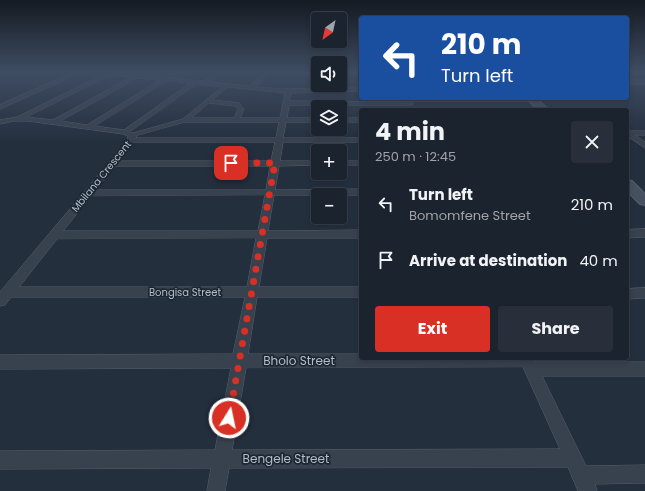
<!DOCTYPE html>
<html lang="en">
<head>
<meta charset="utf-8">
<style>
  :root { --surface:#1b232e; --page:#282f3a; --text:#f1f3f6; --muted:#a0a4aa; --line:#39404a; --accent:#d93025 }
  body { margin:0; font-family:Poppins,sans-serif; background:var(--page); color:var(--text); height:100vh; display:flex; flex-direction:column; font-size:15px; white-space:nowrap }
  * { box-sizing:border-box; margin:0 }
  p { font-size:13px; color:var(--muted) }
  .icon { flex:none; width:22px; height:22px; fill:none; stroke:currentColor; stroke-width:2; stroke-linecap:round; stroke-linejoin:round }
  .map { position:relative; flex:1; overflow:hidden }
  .panel { position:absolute; left:359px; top:108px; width:270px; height:252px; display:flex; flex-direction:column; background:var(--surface); border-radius:4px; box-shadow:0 2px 6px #0003,0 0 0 1px var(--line) }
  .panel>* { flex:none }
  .banner { position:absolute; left:359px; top:16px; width:270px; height:84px; border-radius:4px; box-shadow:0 2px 6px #0003,0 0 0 1px var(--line); background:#1a4fa0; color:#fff; overflow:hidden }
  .needle { width:26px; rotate:213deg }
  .tools { position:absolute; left:311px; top:12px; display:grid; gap:8px }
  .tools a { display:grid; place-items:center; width:36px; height:36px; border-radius:4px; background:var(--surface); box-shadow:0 2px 6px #0003,0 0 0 1px var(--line); font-size:20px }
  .pin { position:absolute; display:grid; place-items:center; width:34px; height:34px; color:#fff; margin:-17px; border-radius:8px; box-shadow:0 2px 6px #0006 }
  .me { position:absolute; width:44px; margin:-22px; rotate:10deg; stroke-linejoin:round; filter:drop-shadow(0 0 3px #0008) }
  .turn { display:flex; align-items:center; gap:14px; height:84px; padding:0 16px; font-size:18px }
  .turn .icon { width:52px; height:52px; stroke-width:2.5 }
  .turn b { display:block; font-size:28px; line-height:34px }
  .round { display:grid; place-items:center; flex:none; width:42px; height:42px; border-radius:4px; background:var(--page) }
  .overview { display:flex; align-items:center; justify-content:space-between; height:68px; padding:0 16px }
  h1 { font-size:24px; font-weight:700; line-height:30px }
  .cta { display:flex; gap:8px; margin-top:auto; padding:8px 16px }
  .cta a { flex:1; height:46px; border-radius:4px; background:var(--accent); color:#fff; font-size:16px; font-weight:700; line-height:46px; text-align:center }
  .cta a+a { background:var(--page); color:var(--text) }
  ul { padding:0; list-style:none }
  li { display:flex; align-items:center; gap:12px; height:56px; padding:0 16px }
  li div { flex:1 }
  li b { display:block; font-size:15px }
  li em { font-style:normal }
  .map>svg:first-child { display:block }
</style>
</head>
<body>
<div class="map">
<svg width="645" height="491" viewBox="0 0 645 491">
  <rect width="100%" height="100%" fill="#242f3e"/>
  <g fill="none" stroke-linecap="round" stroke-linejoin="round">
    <g stroke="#565f6c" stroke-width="1">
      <g id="street">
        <polygon points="72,73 80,73 0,109 0,105"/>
        <path d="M102,73H123L204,81L215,73H222L210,82L250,86L263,73H269L256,87L282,89L361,87V91L291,93L289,101L413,102V104L411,105H289L287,118H318V122H286L283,138H361V142H283L280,161H318V165L279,166L275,190L361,189V195H274L268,231L361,230V238H267L259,287H361V297H257L248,354H361V358H534L535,362H645V376H542L586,466L645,465V483L595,484L597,491H578L568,467L229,468L225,491H207L211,468L0,469V451L215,450L231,368L0,369V355L233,354L245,297H11L5,305L0,306V292L128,140V136L123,134L28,121H14L0,124V120L17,117L104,74ZM111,75L131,77L53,120L27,117ZM138,78L160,80L87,125L61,121ZM167,81L190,83L124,130L95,126ZM197,84L222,87L183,119L133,133L130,132ZM228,87L285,93L280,118H240L244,109L239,103L213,100ZM209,103L235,106L238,109L234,118H192ZM185,122H279L276,138H136V136ZM134,142H275L271,161H119ZM115,166H270L266,190H96ZM265,195L258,231H63L91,196ZM256,238L247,287H19L57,239ZM523,367L560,449L232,450L246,368Z"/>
        <rect x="627" y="80" width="18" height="4"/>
        <polygon points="407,98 534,98 535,99 532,101 409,101 407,100"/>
        <rect x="340" y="118" width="21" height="4"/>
        <polygon points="627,131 645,131 645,135 635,135 645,142 645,148 627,136"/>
        <rect x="340" y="161" width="21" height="4"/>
        <polygon points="645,229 645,237 627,238 627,230"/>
        <polygon points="645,288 645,298 627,299 627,289"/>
      </g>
    </g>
    <g stroke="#565f6c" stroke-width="2">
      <g id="secondary">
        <polygon points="526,98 536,98 549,110 538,110"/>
        <polygon points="627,180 632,181 645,194 645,205 640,204 627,191"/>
      </g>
    </g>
    <use href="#street" fill="#38414e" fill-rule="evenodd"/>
    <use href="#secondary" fill="#465061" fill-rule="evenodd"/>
  </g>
  <linearGradient id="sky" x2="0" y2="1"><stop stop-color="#141a22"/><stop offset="0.51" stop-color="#3f4d63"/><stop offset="1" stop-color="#3f4d63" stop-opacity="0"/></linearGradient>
  <rect width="645" height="142" fill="url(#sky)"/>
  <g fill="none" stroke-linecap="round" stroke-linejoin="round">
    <polyline stroke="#d93025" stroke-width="7" stroke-dasharray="0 12.6" points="229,418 275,163 231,163"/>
  </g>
  <g text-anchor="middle" stroke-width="3.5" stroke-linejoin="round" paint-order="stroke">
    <g font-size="10" fill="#b4bcc9" stroke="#1d2633">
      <text transform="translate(101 176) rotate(-51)" y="4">Mbilana Crescent</text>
      <text x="185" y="296">Bongisa Street</text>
    </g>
    <g font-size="12" fill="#b4bcc9" stroke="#1d2633">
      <text x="299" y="365">Bholo Street</text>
      <text x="286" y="463">Bengele Street</text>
    </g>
  </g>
</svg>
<div class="tools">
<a><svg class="needle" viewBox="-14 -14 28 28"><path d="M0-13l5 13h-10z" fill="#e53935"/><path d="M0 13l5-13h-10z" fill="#a0a4aa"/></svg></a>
<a><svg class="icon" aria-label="sound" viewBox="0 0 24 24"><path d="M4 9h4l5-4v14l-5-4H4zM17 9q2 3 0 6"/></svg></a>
<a><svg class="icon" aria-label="layers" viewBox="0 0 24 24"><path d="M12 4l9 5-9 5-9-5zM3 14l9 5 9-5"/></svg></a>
<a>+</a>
<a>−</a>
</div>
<div class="pin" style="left:231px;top:163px;background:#d93025"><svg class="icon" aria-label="arrive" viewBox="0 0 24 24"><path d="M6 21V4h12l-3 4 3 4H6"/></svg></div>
<svg class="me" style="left:229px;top:418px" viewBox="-20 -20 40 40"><circle r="17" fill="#d93025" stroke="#fff" stroke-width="3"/><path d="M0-11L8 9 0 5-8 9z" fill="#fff"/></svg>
<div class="banner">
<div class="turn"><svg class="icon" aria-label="left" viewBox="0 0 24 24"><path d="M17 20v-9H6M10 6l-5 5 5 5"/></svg><div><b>210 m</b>Turn left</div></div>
</div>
<section class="panel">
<div class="overview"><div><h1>4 min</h1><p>250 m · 12:45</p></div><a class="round"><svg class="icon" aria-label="close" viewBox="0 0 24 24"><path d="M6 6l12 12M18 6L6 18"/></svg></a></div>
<ul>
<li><svg class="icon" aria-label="left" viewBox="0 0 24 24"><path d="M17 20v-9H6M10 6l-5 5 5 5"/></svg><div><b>Turn left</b><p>Bomomfene Street</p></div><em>210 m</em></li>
<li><svg class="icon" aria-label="arrive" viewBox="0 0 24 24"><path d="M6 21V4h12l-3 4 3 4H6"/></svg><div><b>Arrive at destination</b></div><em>40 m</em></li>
</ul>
<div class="cta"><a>Exit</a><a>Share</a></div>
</section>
</div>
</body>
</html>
